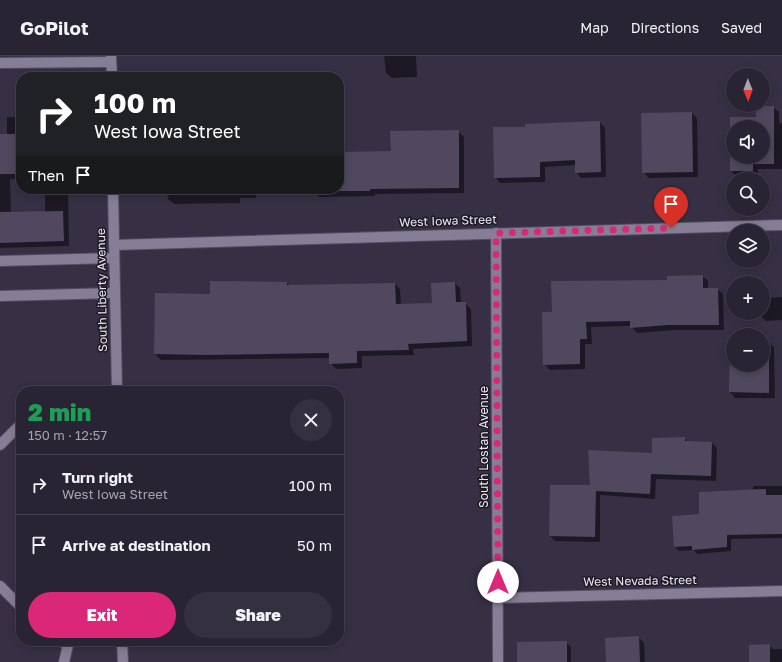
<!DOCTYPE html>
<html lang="en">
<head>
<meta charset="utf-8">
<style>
  :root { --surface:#292434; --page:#353040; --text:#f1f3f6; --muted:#a5a4ac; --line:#45414f; --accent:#db2777 }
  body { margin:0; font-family:"Golos Text",sans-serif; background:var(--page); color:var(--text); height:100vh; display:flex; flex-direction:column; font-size:15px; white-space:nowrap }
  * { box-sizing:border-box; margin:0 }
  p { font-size:13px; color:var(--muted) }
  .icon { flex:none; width:22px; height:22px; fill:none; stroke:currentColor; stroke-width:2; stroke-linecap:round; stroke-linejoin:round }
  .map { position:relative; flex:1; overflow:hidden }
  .details { position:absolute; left:16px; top:330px; width:328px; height:260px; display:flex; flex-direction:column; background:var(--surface); border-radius:16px; box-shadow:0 2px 10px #0003,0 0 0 1px var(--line) }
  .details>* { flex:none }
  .guide { position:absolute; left:16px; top:16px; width:328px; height:122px; border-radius:16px; box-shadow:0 2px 10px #0003,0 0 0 1px var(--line); background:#202124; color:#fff; overflow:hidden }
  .needle { width:26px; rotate:179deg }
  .tools { position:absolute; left:726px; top:12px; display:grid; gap:8px }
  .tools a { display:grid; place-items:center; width:44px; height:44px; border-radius:50%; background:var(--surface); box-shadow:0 2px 10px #0003,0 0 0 1px var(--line); font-size:20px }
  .pin { position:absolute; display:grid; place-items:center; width:34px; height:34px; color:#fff; margin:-41px -17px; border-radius:50% 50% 50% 0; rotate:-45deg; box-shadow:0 0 4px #0007 }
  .pin .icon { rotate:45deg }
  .me { position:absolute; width:44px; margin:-22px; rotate:0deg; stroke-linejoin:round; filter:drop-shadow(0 0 3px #0008) }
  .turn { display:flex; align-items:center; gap:14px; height:84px; padding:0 12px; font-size:18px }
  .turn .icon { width:52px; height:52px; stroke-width:2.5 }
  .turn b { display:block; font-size:28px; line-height:34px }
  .then { display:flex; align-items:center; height:38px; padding:0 12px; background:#0003; gap:8px; font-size:15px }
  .round { display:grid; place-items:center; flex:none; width:42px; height:42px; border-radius:21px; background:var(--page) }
  .summary { display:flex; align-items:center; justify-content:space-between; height:68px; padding:0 12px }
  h1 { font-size:24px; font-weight:800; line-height:30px; color:#1e9e55 }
  .button { display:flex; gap:8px; margin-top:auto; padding:8px 12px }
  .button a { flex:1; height:46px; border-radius:24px; background:var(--accent); color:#fff; font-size:16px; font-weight:800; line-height:46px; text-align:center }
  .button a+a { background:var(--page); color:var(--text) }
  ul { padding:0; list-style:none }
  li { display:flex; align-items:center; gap:12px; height:60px; padding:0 12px; border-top:1px solid var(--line) }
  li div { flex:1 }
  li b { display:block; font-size:15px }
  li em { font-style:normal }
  header { display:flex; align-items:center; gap:24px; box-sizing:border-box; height:56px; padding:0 20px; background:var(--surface); border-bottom:1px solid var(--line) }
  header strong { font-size:19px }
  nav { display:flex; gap:22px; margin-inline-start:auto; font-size:14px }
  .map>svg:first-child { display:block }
</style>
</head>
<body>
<header>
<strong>GoPilot</strong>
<nav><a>Map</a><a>Directions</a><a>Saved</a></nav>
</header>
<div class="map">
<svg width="782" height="606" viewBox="0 0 782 606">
  <rect width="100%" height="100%" fill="#373045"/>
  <g fill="#0007" fill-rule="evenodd">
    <polygon points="384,0 416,0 417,21 392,22 386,17"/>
    <path d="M773,51L779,56V67H782V113H758V120H736L731,115V62H757ZM733,71H763V101H733Z"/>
    <polygon points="692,57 697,62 698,121 649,122 643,116"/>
    <polygon points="7,61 21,61 21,123 10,123 11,157 45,156 45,133 68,133 69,190 0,192 0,80 7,79"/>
    <polygon points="600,66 605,72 606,121 581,122 576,116 576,109 545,111 545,126 500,127 495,121 526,72"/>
    <polygon points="458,75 464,81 464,137 375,138 375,140 319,141 314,135 314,133 339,133 339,97 393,96"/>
    <polygon points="167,133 256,133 256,142 240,142 240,147 174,148 168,143"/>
    <polygon points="702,220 708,225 708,233 717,233 723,238 724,274 674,274 637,277 631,270 591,271 592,288 585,288 585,313 550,314 544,308 553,257 668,225"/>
    <polygon points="287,227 290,230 395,228 400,233 401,249 433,248 455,227 460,232 461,247 465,247 471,253 472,290 413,293 414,299 362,300 362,312 336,313 330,307 330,302 161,304 155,298 156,238 211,239"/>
    <polygon points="782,241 782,264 766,265 761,260 763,242"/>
    <polygon points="731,284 733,285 733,309 763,309 763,285 768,286 774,291 775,342 735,342 730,336"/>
    <polygon points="684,382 688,386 712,387 717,392 716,425 656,423 655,443 600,439 600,486 555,485 550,480 591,430"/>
    <polygon points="753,430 782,430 782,482 731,483 731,495 697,498 694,494 679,495 675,491 700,459 753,434"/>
    <polygon points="638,581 644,587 645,606 607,606"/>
    <polygon points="566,586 571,591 571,606 518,606"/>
    <polygon points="769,589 773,593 782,593 782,606 750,606"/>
  </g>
  <g fill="#50485e" fill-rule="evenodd">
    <path d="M756,50H774V108H753V115H730V61H756ZM733,71H763V101H733Z"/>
    <polygon points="692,56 693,116 642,117 641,57"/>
    <polygon points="600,65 601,116 575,117 575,104 540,106 540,121 494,122 493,71 525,71 525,68"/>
    <polygon points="459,74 459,132 370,133 370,135 339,135 339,96 391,95 390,75"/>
    <rect x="0" y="78" width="21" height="40"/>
    <polygon points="63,155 64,185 0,187 0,156"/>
    <polygon points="703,219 703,232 718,232 719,269 668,269 630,272 630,265 586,266 587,283 580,283 580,308 543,309 542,256 552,256 551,225 667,224 667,220"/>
    <polygon points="210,225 287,226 287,229 395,227 396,248 432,247 431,227 455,226 456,246 466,246 467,285 408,288 409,294 357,295 357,307 329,308 329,297 206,299 154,298 155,237 210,238"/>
    <polygon points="730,283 733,284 733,309 763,309 763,284 769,285 769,337 729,336"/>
    <polygon points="685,381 685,385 712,386 711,420 651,418 650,438 596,435 595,481 549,480 550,429 590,429 588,394 652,397 652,382"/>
    <polygon points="766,433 766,439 782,439 782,478 727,479 727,491 692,494 692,490 674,491 672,460 699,458 699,436"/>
    <polygon points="639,580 640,606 606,606 605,582"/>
    <polygon points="567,585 567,606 517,606 517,586"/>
    <polygon points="770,588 770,606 749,606 749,589"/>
  </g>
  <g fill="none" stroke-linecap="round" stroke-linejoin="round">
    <g stroke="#544d60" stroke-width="12">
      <g id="minor">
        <polyline points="111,0 112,21"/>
        <polyline points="0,7 111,6"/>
        <polyline points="113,133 117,335"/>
        <polyline points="496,177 498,606"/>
        <polyline points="114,189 782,169"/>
        <polyline points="0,205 114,202"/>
        <polyline points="0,240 115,237"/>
        <polyline points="0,389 21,368"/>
        <polyline points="0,530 21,551"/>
        <polyline points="498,542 782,535"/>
        <polyline points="60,585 68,589 64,606"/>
        <polyline points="122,585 123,606"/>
      </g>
    </g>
    <use href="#minor" stroke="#867e96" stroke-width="10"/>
  </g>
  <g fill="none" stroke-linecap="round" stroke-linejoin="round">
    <polyline stroke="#db2777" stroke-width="7" stroke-dasharray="0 12.6" points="498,526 496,177 671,172"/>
  </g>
  <g text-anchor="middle" stroke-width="3" stroke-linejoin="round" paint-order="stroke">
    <g font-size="12" fill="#ece7f5" stroke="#1d1a23">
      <text transform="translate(448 165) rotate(-2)" y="4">West Iowa Street</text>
      <text transform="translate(102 234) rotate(-91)" y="4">South Liberty Avenue</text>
      <text transform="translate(484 391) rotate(-90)" y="4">South Lostan Avenue</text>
      <text transform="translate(640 525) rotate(-1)" y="4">West Nevada Street</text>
    </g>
  </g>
</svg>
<div class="tools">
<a><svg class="needle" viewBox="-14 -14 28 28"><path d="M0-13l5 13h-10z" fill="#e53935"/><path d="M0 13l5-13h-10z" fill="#a5a4ac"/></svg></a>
<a><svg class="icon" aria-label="sound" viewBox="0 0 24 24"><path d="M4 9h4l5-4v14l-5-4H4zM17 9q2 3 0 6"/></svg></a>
<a><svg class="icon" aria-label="search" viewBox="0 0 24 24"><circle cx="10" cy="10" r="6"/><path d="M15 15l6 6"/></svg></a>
<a><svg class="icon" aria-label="layers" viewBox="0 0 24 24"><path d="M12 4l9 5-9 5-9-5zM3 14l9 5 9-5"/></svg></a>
<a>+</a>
<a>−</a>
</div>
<div class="pin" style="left:671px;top:172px;background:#d93025"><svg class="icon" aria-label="arrive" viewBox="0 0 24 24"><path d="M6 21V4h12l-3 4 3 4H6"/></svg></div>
<svg class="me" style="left:498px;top:526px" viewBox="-20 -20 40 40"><circle r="19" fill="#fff"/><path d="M0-13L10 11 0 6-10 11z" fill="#db2777"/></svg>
<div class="guide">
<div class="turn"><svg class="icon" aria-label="right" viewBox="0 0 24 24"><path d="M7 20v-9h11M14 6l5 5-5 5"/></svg><div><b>100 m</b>West Iowa Street</div></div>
<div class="then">Then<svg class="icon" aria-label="arrive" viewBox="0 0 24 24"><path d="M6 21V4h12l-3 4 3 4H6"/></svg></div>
</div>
<section class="details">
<div class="summary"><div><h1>2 min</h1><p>150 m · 12:57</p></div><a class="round"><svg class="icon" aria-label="close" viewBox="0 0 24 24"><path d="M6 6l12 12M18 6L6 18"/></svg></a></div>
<ul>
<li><svg class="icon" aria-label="right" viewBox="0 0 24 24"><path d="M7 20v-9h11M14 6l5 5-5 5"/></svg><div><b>Turn right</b><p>West Iowa Street</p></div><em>100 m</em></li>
<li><svg class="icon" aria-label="arrive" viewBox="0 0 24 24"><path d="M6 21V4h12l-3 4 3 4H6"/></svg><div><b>Arrive at destination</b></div><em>50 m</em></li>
</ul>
<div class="button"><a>Exit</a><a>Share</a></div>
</section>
</div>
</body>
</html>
